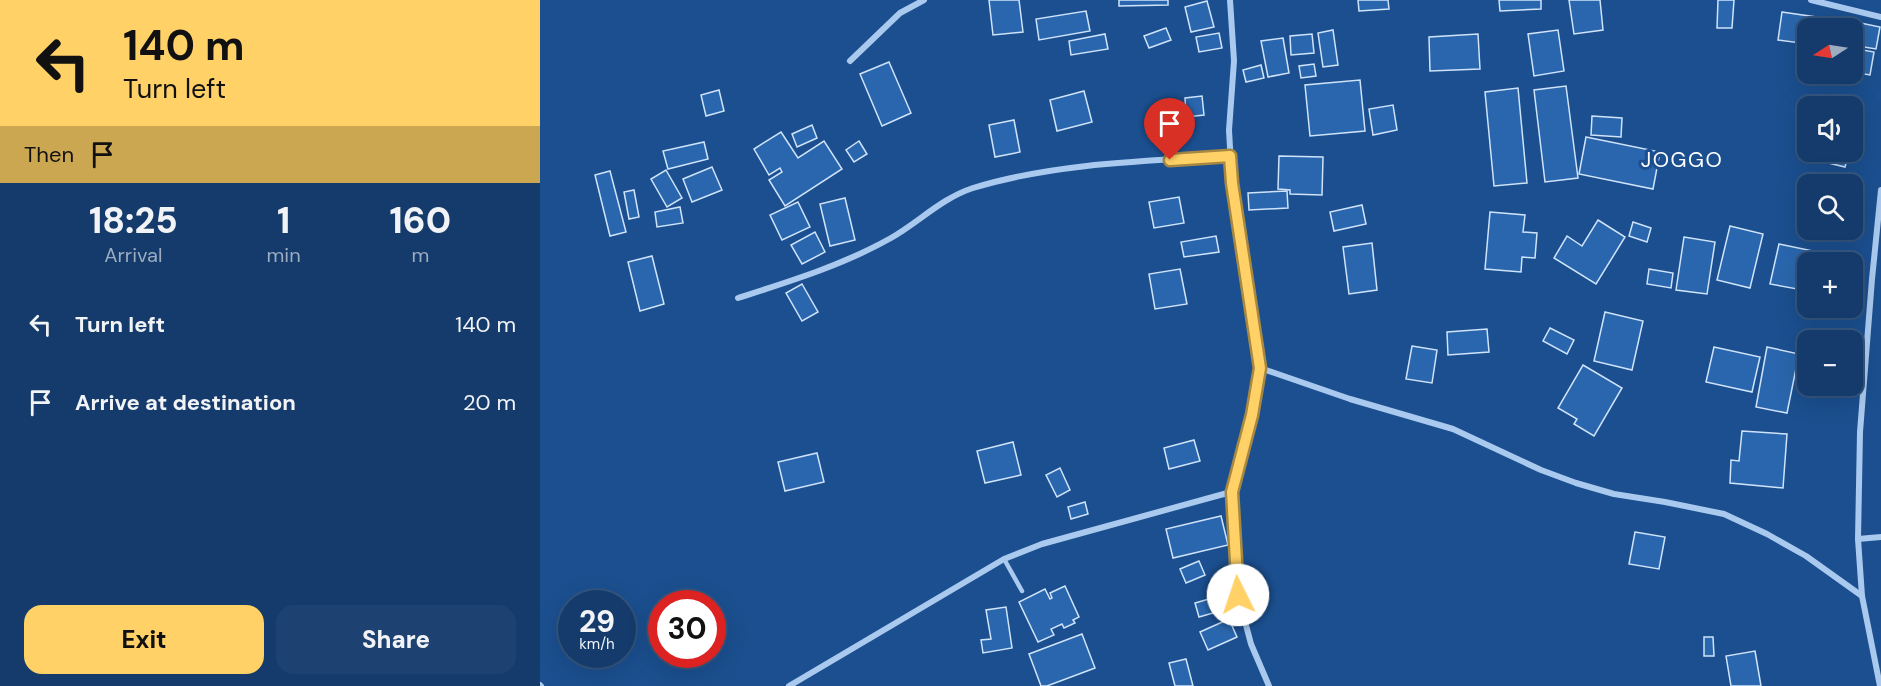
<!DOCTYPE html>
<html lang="en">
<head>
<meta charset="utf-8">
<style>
  :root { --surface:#143b6b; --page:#1d4271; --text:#f1f3f6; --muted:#9dadc1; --line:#33557e; --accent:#ffd166 }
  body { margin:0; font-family:"DM Sans",sans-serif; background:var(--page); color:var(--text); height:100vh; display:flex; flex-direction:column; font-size:22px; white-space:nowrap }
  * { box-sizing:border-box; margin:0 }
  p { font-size:20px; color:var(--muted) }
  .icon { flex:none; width:33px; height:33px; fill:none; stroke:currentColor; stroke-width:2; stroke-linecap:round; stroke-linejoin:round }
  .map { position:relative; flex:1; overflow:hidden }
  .drawer { display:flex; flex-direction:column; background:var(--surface); width:540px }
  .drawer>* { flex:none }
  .banner { background:#ffd166; color:#111; overflow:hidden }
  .needle { width:39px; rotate:258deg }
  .controls { position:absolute; left:1257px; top:18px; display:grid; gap:12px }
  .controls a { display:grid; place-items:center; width:66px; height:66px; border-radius:12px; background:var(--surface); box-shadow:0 6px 24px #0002,0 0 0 2px var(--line); font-size:30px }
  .speed { position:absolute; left:18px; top:590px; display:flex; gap:12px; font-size:30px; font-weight:700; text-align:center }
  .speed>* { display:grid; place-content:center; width:78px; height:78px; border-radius:50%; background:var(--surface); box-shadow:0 6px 24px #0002,0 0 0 2px var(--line); line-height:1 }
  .speed small { font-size:15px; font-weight:400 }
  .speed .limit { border:9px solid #d22; background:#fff; color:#111 }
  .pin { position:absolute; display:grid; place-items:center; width:51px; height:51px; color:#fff; margin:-62px -26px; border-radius:50% 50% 50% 0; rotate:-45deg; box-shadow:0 0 6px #0007 }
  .pin .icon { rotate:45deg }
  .me { position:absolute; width:66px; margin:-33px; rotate:356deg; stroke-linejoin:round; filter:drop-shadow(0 0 4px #0008) }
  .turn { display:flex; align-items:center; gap:21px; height:126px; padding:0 24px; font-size:27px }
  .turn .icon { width:78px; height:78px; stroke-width:2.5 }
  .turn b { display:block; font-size:42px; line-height:51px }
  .then { display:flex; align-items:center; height:57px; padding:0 24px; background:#0003; gap:12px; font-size:22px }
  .eta { display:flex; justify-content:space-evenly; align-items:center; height:102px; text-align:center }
  .eta b { font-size:36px; font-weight:800; line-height:42px }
  .primary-button { display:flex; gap:12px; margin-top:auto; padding:12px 24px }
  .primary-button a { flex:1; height:69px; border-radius:18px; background:var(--accent); color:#111; font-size:24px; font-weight:800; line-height:69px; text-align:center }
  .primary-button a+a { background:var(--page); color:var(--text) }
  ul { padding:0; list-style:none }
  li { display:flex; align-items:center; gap:18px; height:78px; padding:0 24px }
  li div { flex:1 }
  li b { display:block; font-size:22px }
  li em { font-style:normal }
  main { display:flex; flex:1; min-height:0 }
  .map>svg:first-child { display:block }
</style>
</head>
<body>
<main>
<section class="drawer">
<div class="banner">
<div class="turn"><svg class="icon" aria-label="left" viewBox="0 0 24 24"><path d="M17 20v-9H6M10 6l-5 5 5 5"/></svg><div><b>140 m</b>Turn left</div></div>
<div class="then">Then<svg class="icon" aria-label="arrive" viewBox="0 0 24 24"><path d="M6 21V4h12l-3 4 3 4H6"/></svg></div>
</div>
<div class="eta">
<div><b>18:25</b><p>Arrival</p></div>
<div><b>1</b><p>min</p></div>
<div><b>160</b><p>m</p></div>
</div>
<ul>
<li><svg class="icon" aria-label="left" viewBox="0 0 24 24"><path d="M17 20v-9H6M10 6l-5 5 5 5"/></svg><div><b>Turn left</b></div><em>140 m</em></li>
<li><svg class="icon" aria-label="arrive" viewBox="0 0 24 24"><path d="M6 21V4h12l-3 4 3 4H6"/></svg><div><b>Arrive at destination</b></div><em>20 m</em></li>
</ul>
<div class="primary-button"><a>Exit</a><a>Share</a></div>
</section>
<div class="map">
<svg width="1341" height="686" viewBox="0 0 1341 686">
  <rect width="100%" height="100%" fill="#1b4f8f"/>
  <g fill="#2a66ad" stroke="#cfe3fa" stroke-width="1.5">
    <polygon points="449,0 479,0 483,32 453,35"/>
    <polygon points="579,0 628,0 628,5 579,6"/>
    <polygon points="818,0 848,0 849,9 819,11"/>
    <polygon points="959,0 1001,0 1001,9 960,11"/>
    <polygon points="1029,0 1060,0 1063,30 1034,34"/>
    <polygon points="1178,0 1194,0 1192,28 1177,28"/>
    <polygon points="667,1 674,27 651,32 645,7"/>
    <polygon points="546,11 550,31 499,40 496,19"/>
    <polygon points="1242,12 1290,19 1289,28 1268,28 1268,44 1238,40"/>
    <polygon points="1311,21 1340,27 1336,49 1312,45 1312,28 1309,28"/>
    <polygon points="626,28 631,40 609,48 604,36"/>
    <polygon points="793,30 798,65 783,67 778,33"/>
    <polygon points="1018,30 1024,71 994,76 988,34"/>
    <polygon points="679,33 682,48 659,52 656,37"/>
    <polygon points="565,34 568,49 531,55 529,41"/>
    <polygon points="772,34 774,53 751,55 750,36"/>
    <polygon points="938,34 940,69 890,71 889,37"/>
    <polygon points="743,38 749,73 728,77 721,41"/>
    <polygon points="1312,48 1334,52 1330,75 1312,72"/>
    <polygon points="349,62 371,113 342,126 320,74"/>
    <polygon points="774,64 776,76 761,78 759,66"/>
    <polygon points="721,65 724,78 706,82 703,70"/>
    <polygon points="820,80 825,131 770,136 765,85"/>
    <polygon points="1026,86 1038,178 1005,182 994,90"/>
    <polygon points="978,88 987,183 954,186 945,92"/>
    <polygon points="179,90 184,111 166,116 161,95"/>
    <polygon points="544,91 552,122 517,131 510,100"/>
    <polygon points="662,96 664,115 646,117 645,98"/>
    <polygon points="853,105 857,130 833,135 829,109"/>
    <polygon points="1052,116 1082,118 1081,137 1051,135"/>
    <polygon points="474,120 480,152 455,157 449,125"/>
    <polygon points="272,125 277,138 257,147 252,134"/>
    <polygon points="241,132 258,158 284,141 302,169 245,206 229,180 242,172 240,168 229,175 214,149"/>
    <polygon points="1046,137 1120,152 1113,189 1039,174"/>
    <polygon points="319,141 327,154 314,162 306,150"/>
    <polygon points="164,142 168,159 128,169 123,151"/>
    <polygon points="1278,152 1309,152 1305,167 1276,160"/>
    <polygon points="739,156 783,157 782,195 750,194 750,190 738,189"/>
    <polygon points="172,167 182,190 152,202 143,179"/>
    <polygon points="126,170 142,198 127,207 111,179"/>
    <polygon points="70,171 86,232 70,236 55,175"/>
    <polygon points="94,190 99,217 89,219 84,192"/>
    <polygon points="747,191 748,208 709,210 708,193"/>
    <polygon points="639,197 644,223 614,228 609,202"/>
    <polygon points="305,198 315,240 290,246 280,204"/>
    <polygon points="258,202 270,227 242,240 230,215"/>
    <polygon points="822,205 826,224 794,231 790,212"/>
    <polygon points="140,207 143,223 117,227 115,212"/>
    <polygon points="950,212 985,215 983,232 997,233 995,258 982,257 981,272 945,269"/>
    <polygon points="1058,220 1085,237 1056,284 1014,258 1027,236 1042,246"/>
    <polygon points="1093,222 1111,228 1107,242 1089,236"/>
    <polygon points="1190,226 1223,234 1210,288 1177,280"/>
    <polygon points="275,232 285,252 262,264 251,245"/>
    <polygon points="676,236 679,252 644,257 641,242"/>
    <polygon points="1144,237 1175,242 1167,294 1136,290"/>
    <polygon points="832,243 837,290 809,294 803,247"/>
    <polygon points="1239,244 1278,252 1276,262 1268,262 1268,281 1259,279 1257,289 1230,284"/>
    <polygon points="112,256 124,304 100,311 88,262"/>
    <polygon points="640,269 647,304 615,309 609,274"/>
    <polygon points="1109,269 1133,273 1131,288 1107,284"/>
    <polygon points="262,284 278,312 262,321 246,293"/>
    <polygon points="1065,312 1103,321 1092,370 1054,361"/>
    <polygon points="1010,328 1034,340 1027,354 1003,341"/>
    <polygon points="947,329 949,352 908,355 907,332"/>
    <polygon points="872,346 897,350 892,383 866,379"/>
    <polygon points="1174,347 1220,357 1212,392 1166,382"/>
    <polygon points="1227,347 1259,354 1247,413 1216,407"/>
    <polygon points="1043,365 1082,388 1054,436 1034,424 1037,419 1018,408"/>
    <polygon points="1202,431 1247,434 1243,488 1190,483 1191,460 1199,461"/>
    <polygon points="654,440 660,461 629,469 624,448"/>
    <polygon points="473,442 481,475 445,483 437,451"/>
    <polygon points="277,453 284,482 245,491 238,462"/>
    <polygon points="520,468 530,490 517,497 506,475"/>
    <polygon points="545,502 548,514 531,519 528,507"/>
    <polygon points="681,516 688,545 633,558 626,529"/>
    <polygon points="1095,532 1125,537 1119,569 1089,564"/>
    <polygon points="659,561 665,575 646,583 640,569"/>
    <polygon points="525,586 539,617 533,620 535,623 524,628 522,624 511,629 514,635 498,642 479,602 505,589 510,599 512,598 510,593"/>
    <polygon points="669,599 673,613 659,617 655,603"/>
    <polygon points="466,607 472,648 443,653 441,640 451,639 446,610"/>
    <polygon points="689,619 697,637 668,650 660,632"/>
    <polygon points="542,634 555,668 507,686 501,686 489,654"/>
    <polygon points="1164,637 1173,637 1174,656 1164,656"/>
    <polygon points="1215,651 1221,686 1191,686 1186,656"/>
    <polygon points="646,659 653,686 635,686 629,663"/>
  </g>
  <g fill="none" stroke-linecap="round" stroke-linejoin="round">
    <polyline stroke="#a9c9ee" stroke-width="4.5" points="464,559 482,591"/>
    <g stroke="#a9c9ee" stroke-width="6">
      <polyline points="690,0 694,61 689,130 692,183 720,368 717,392 707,439 691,492 698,595 711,644 729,686"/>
      <polyline points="1271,0 1341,17"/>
      <polyline points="310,61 360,13 384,0"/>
      <path d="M198,298C251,281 303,265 351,238C379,222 402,198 433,188C515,163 605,161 690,156"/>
      <polyline points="720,368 810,399 913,429 1001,470 1036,483 1074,494 1125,502 1184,514 1227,534 1266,556 1322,596"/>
      <polyline points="1318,539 1341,537"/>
      <polyline points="0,685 1,686"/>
      <polyline points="249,686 464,559 502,544 691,492"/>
      <polyline points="1340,686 1322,596 1318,539 1320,432 1332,279 1341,190"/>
    </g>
  </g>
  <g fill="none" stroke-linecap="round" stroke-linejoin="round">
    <g stroke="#a68842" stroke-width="15">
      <polyline id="route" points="630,160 690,156 692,183 720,368 712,415 692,492 698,595"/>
    </g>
    <use href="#route" stroke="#ffd166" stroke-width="10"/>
  </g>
  <g text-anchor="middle" stroke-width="6" stroke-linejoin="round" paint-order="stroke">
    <g font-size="21" letter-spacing="1.5" fill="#fff" stroke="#1b4f8f">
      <text x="1142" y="167">JOGGO</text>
    </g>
  </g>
</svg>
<div class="controls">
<a><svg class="needle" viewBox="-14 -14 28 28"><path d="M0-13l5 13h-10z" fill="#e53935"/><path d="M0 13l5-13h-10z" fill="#9dadc1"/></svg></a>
<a><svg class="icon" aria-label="sound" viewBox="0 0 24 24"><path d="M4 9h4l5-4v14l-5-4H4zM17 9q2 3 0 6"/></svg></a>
<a><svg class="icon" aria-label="search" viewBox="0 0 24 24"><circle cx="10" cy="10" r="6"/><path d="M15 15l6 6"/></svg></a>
<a>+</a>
<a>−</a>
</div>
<div class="speed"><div>29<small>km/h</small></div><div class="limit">30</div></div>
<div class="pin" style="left:630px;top:160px;background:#d93025"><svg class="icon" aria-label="arrive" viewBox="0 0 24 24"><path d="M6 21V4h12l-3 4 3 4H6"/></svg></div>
<svg class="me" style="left:698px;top:595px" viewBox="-20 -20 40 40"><circle r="19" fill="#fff"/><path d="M0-13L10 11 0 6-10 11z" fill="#ffd166"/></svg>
</div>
</main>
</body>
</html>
